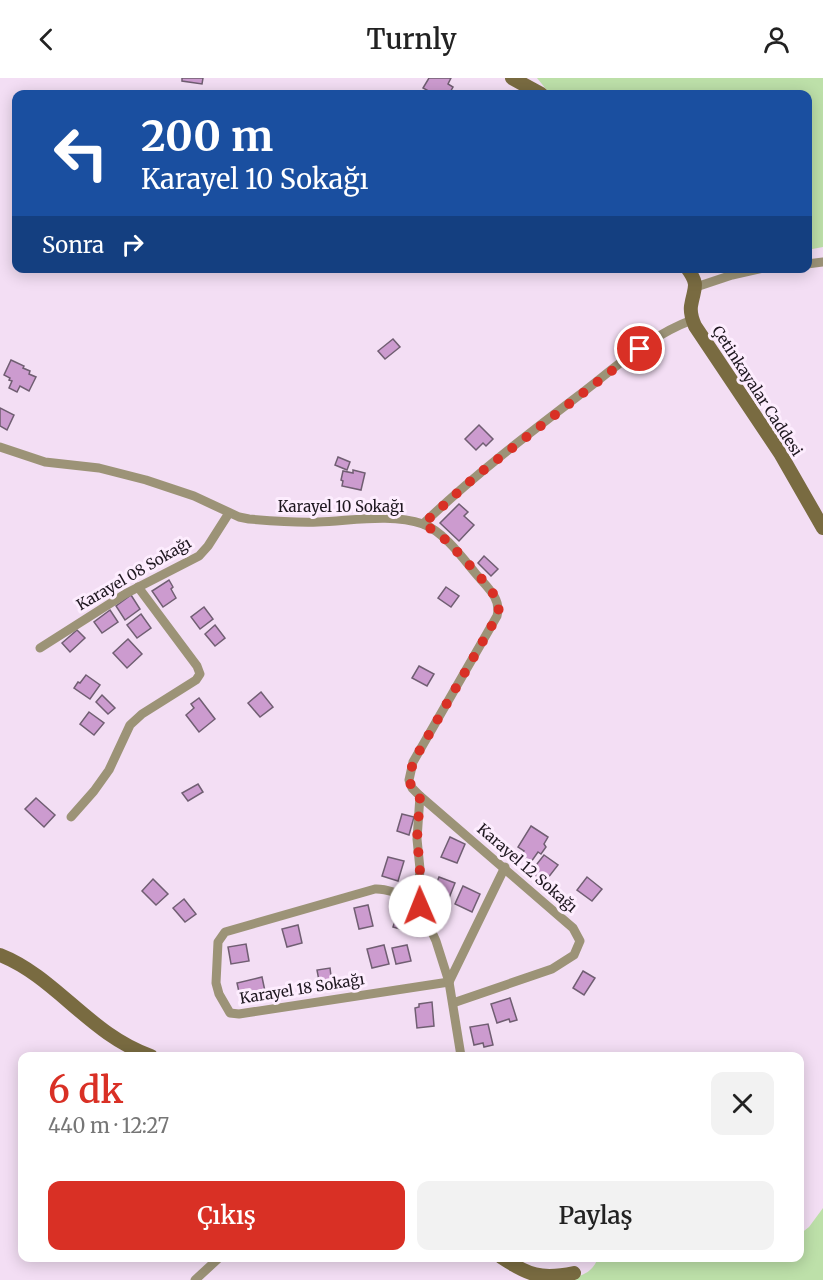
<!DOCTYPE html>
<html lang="tr">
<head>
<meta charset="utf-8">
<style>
  :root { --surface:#fff; --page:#f2f2f2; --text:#222; --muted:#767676; --accent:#d93025 }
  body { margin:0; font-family:Merriweather,serif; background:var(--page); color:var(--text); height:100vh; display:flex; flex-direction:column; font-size:22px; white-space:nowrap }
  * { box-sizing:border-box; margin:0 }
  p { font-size:20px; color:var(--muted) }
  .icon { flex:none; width:33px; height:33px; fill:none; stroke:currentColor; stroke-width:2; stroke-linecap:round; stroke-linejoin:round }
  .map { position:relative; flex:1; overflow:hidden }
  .drawer { position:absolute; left:18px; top:974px; width:786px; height:210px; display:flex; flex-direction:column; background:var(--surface); border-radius:12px; box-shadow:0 3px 15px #0003 }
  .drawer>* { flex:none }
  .hud { position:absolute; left:12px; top:12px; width:800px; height:183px; border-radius:12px; box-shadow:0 3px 15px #0003; background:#1a4fa0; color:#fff; overflow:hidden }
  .pin { position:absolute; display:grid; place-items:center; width:51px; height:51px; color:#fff; margin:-26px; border:3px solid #fff; border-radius:50%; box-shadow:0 2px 6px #0007 }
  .me { position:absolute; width:66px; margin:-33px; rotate:359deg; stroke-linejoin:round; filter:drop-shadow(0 0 4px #0008) }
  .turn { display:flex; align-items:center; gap:21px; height:126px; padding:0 30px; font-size:27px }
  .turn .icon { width:78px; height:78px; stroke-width:2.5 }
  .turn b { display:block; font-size:42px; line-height:51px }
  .then { display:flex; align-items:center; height:57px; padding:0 30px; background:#0003; gap:12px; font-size:22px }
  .round { display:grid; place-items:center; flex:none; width:63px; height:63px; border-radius:12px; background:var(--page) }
  .overview { display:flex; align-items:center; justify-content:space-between; height:102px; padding:0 30px }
  h1 { font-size:36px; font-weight:600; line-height:45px; color:var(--accent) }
  .button { display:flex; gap:12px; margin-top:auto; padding:12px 30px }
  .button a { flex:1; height:69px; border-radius:12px; background:var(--accent); color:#fff; font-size:24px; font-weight:600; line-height:69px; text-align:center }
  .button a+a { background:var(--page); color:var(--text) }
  header { display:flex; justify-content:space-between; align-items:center; height:78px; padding:0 30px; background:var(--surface); font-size:27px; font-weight:600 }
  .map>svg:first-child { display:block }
</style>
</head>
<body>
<header><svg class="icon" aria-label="back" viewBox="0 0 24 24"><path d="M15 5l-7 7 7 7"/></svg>Turnly<svg class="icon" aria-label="person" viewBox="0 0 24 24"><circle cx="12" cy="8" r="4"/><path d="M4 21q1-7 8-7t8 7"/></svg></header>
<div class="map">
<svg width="823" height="1202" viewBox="0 0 823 1202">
  <rect width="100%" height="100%" fill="#f3def4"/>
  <g fill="#bde0a9">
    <polygon points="537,0 823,0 823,169 807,172 807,16 550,16"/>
    <path d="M823,1130V1202H565C580,1198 593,1196 598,1179H637L641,1181L649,1179H800V1156L809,1149Z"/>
  </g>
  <g fill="#cc9bcf" stroke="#705e72" stroke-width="1.5">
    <polygon points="182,0 203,0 202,6 182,3"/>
    <polygon points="429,0 451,0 448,6 453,9 449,16 434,16 423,10"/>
    <polygon points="393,261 400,269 385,281 378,273"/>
    <polygon points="11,282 24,288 23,290 30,293 29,296 36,299 29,313 20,308 17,314 9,310 12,303 9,302 10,300 4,297"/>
    <polygon points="0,330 14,337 7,352 0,348"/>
    <polygon points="479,347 493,361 486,368 483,365 476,372 465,361"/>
    <polygon points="338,379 350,384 347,392 335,387"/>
    <polygon points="353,392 365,395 361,412 342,408 343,403 341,402 343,393 353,395"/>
    <polygon points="459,426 468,434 464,438 474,447 459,463 440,445"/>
    <polygon points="484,478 498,491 491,498 478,485"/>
    <polygon points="169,502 173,509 171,511 176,520 163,529 152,513"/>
    <polygon points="446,509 459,518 451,529 438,520"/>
    <polygon points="131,517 140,531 125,542 116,528"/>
    <polygon points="204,529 213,541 200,551 191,539"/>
    <polygon points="110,532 118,544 102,555 94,544"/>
    <polygon points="141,536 151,550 137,560 127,547"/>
    <polygon points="215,547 225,560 215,568 205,556"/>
    <polygon points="77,552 85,560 70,574 62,565"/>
    <polygon points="128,561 142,576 127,590 113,575"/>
    <polygon points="419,588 434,596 427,608 412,600"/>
    <polygon points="86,597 100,607 90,621 74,610 78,604 80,605"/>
    <polygon points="261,614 273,629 260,639 248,625"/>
    <polygon points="102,617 115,630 108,636 96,624"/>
    <polygon points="199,620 215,641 199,654 186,637 194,630 191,626"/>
    <polygon points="89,634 104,645 94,657 80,646"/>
    <polygon points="198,706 203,714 188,723 182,715"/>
    <polygon points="36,720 55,737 44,749 25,731"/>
    <polygon points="402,736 414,739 409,757 397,753"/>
    <polygon points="531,748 548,759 544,766 546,769 541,776 538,774 531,784 521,777 524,773 518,769"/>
    <polygon points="450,759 465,766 457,785 441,779"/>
    <polygon points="544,777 558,787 544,805 535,798 537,794 533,791"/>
    <polygon points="388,779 404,783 398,803 382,798"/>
    <polygon points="439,799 455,805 447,825 431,819"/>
    <polygon points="587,799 602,811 592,823 577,812"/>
    <polygon points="153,801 168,816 156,827 142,813"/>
    <polygon points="463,808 480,816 472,834 455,826"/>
    <polygon points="184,821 196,836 185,844 173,830"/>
    <polygon points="368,827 373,848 359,851 354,830"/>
    <polygon points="398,833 412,838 407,853 393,849"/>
    <polygon points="298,847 302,865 287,869 282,851"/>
    <polygon points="246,866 249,883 231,886 228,869"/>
    <polygon points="384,867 389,886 372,890 367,871"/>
    <polygon points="407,867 411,883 396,886 392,870"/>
    <polygon points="330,890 332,906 320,908 317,892"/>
    <polygon points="583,893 595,900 584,917 573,910"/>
    <polygon points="262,899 266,918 241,923 237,905"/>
    <polygon points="510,920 517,942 510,944 509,941 497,945 491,926"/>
    <polygon points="432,924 434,948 417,950 415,930 419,929 419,926"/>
    <polygon points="488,946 493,967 484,969 483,965 474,967 470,949"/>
  </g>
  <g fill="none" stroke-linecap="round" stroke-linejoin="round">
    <g stroke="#9c9377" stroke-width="9">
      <polyline points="807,186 823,184"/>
      <polyline points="696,209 732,197 763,190"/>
      <path d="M0,369L45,384L99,390L146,402L194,418L239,439L249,441C272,443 295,445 318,444C351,443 391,435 423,446C444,454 462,479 476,496C487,509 502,521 497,538L413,684L409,702L412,710L420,718L573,850L580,863L574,877L552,891L453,925"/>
      <path d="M423,446C473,398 527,357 582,315C617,288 651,257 692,242"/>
      <polyline points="40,570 125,516 199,478 208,468 229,435"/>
      <polyline points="420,718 417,761 420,791 418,817 420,828 436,863 449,904 461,978"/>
      <polyline points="71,739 94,713 109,692 130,647 142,636 196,602 200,596 197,588 138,509"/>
      <path d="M418,817C402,820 390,810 375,811L225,854L218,864L216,905L219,916L230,935L239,936L449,904"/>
      <polyline points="449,904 505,789"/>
      <polyline points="195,1202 220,1179"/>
    </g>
    <g stroke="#796b41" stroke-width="14">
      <polyline points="512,0 541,16"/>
      <path d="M687,190C700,208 694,209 691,228C690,235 692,241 695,248L780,375L823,450"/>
      <path d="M0,877C56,899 90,957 151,978"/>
      <path d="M501,1179C528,1197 541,1202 574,1195"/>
    </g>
  </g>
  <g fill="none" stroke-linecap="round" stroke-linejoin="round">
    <path stroke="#d93025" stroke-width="10" stroke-dasharray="0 18" d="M420,828L418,817L420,790L417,761L420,718L412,710L409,702L413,684L490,551C494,543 501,534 498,524C494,512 451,466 439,456C435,453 429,450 423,446L476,398L640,271"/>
  </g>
  <g text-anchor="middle" stroke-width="6" stroke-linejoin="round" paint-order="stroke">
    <g font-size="15" fill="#1e171f" stroke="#fdedfe">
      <text transform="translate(757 313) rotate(57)" y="5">Çetinkayalar Caddesi</text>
      <text x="341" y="434">Karayel 10 Sokağı</text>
      <text transform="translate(134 496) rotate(-30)" y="5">Karayel 08 Sokağı</text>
      <text transform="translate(527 790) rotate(41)" y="5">Karayel 12 Sokağı</text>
      <text transform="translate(302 911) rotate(-9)" y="5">Karayel 18 Sokağı</text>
    </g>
  </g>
</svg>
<div class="pin" style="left:640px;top:271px;background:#d93025"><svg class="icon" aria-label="arrive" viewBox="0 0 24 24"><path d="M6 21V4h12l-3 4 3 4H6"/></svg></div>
<svg class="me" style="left:420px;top:828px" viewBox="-20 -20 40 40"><circle r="19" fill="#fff"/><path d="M0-13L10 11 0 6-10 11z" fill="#d93025"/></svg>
<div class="hud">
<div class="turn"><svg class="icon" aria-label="left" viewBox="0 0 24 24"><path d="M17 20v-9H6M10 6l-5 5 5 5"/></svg><div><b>200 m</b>Karayel 10 Sokağı</div></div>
<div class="then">Sonra<svg class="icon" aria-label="right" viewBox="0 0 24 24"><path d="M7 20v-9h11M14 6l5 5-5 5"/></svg></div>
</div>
<section class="drawer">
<div class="overview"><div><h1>6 dk</h1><p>440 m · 12:27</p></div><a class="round"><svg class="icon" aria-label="close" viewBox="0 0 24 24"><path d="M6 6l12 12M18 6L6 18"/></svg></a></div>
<div class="button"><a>Çıkış</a><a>Paylaş</a></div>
</section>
</div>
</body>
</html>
